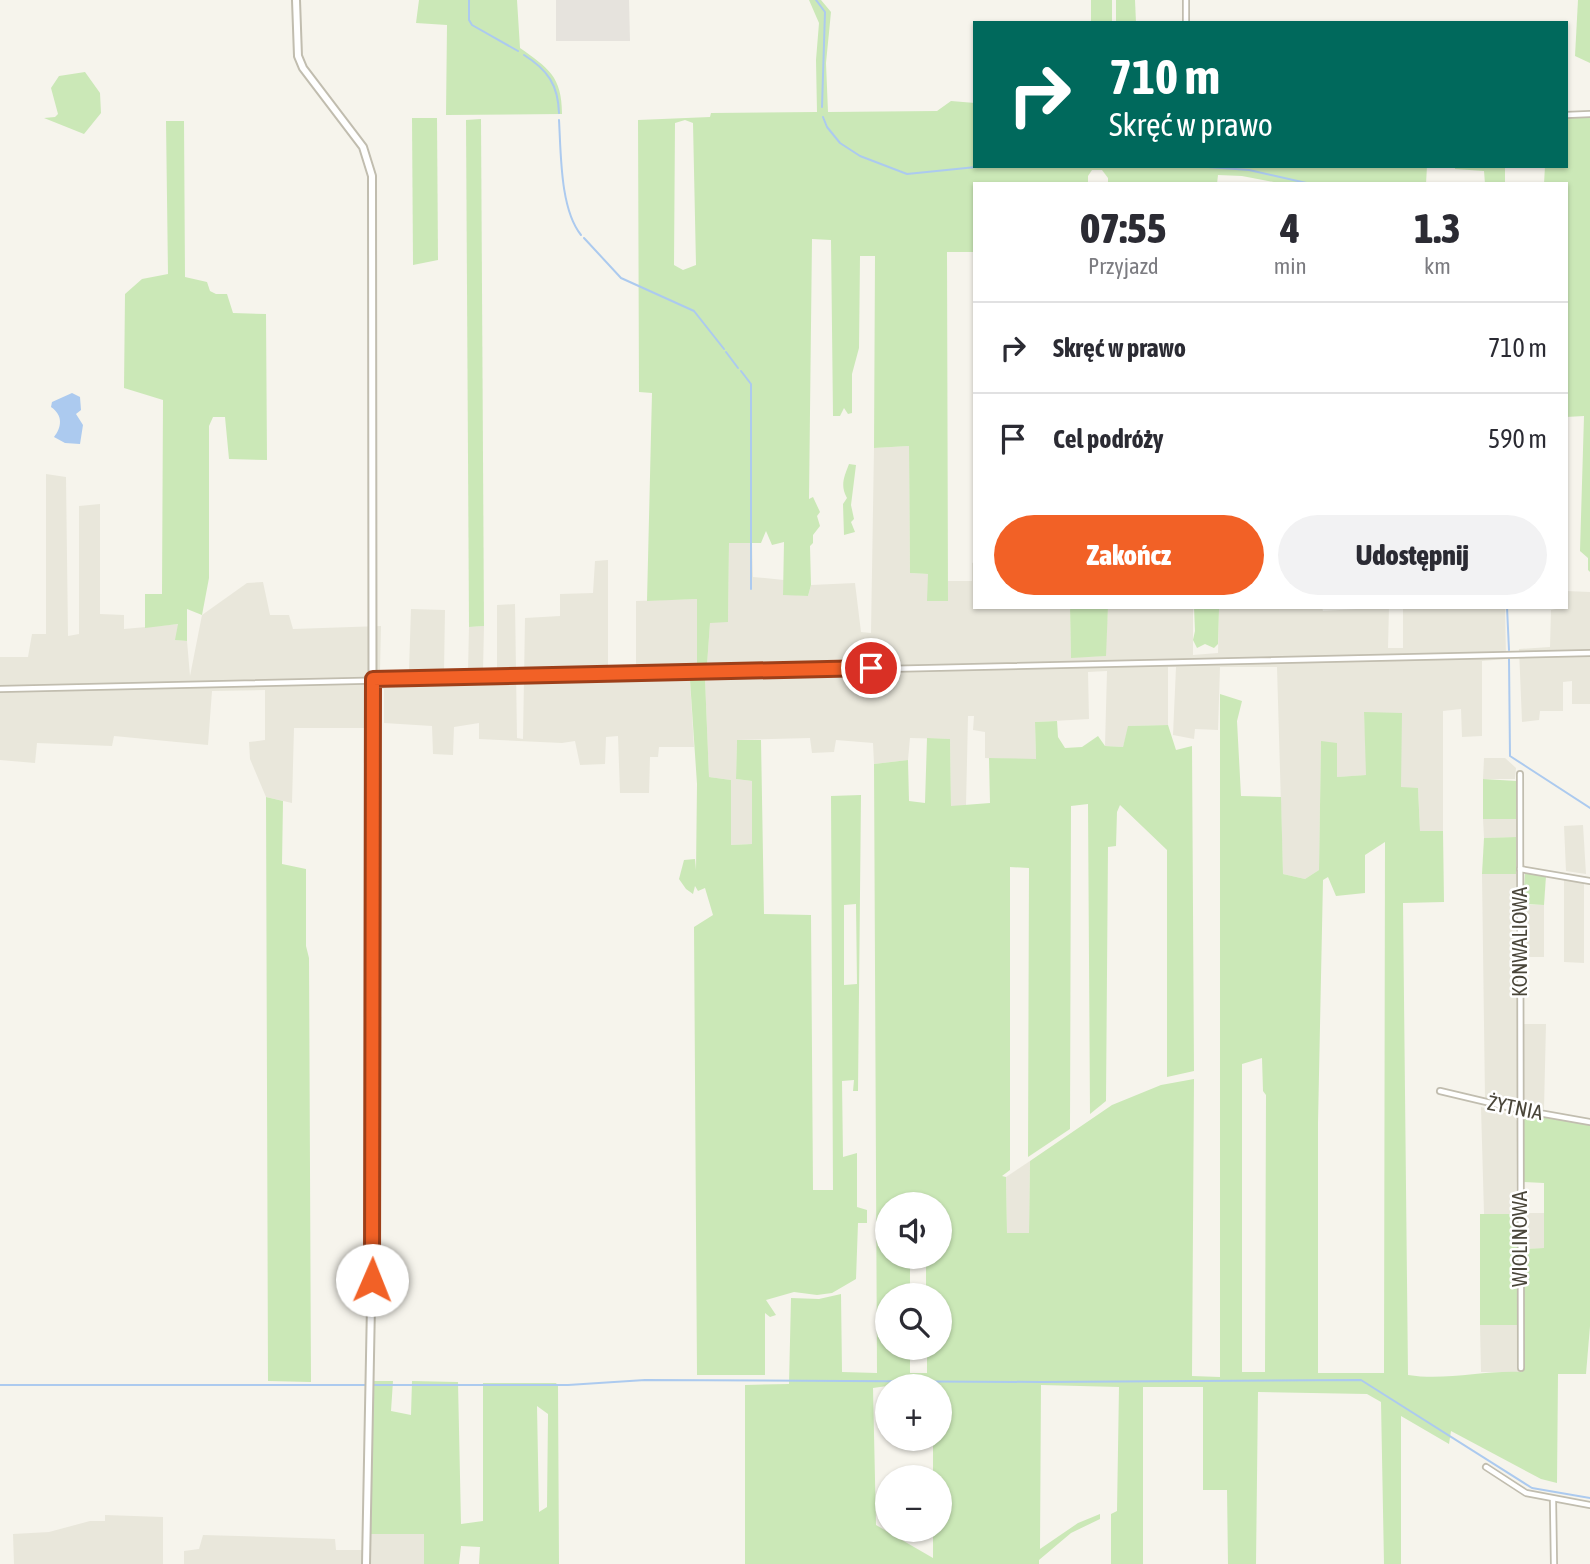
<!DOCTYPE html>
<html lang="pl">
<head>
<meta charset="utf-8">
<style>
  :root { --surface:#fff; --page:#f2f2f3; --text:#2b2b33; --muted:#7c7c81; --line:#e1e1e2; --accent:#f26126 }
  body { margin:0; font-family:"Asap Condensed",sans-serif; background:var(--page); color:var(--text); height:100vh; display:flex; flex-direction:column; font-size:26px; white-space:nowrap }
  * { box-sizing:border-box; margin:0 }
  p { font-size:23px; color:var(--muted) }
  .icon { flex:none; width:38px; height:38px; fill:none; stroke:currentColor; stroke-width:2; stroke-linecap:round; stroke-linejoin:round }
  .map { position:relative; flex:1; overflow:hidden }
  .drawer { position:absolute; left:973px; top:182px; width:595px; height:427px; display:flex; flex-direction:column; background:var(--surface); border-radius:0px; box-shadow:0 2px 5px #0004 }
  .drawer>* { flex:none }
  .hud { position:absolute; left:973px; top:21px; width:595px; height:147px; border-radius:0px; box-shadow:0 2px 5px #0004; background:#00695c; color:#fff; overflow:hidden }
  .controls { position:absolute; left:875px; top:1192px; display:grid; gap:14px }
  .controls a { display:grid; place-items:center; width:77px; height:77px; border-radius:50%; background:var(--surface); box-shadow:0 2px 5px #0004; font-size:35px }
  .pin { position:absolute; display:grid; place-items:center; width:60px; height:60px; color:#fff; margin:-30px; border:4px solid #fff; border-radius:50%; box-shadow:0 2px 7px #0007 }
  .me { position:absolute; width:77px; margin:-38px; rotate:1deg; stroke-linejoin:round; filter:drop-shadow(0 0 5px #0008) }
  .turn { display:flex; align-items:center; gap:24px; height:147px; padding:0 21px; font-size:32px }
  .turn .icon { width:91px; height:91px; stroke-width:2.5 }
  .turn b { display:block; font-size:49px; line-height:60px }
  .eta { display:flex; justify-content:space-evenly; align-items:center; height:119px; text-align:center }
  .eta b { font-size:42px; font-weight:800; line-height:49px }
  .button { display:flex; gap:14px; margin-top:auto; padding:14px 21px }
  .button a { flex:1; height:80px; border-radius:42px; background:var(--accent); color:#fff; font-size:28px; font-weight:800; line-height:80px; text-align:center }
  .button a+a { background:var(--page); color:var(--text) }
  ul { padding:0; list-style:none }
  li { display:flex; align-items:center; gap:21px; height:91px; padding:0 21px; border-top:2px solid var(--line) }
  li div { flex:1 }
  li b { display:block; font-size:26px }
  li em { font-style:normal }
  .map>svg:first-child { display:block }
</style>
</head>
<body>
<div class="map">
<svg width="1590" height="1564" viewBox="0 0 1590 1564">
  <rect width="100%" height="100%" fill="#f6f4ec"/>
  <g fill="#e9e7db">
    <polygon points="909,446 910,573 928,574 948,601 948,581 972,581 972,563 975,562 975,607 1070,607 1071,657 1105,656 1108,607 1193,607 1193,655 1218,653 1219,607 1322,607 1323,611 1389,607 1388,648 1403,648 1403,607 1505,607 1506,659 1482,661 1482,736 1462,737 1461,709 1443,711 1443,831 1420,831 1418,788 1401,788 1364,712 1367,775 1337,777 1321,741 1319,870 1305,879 1283,874 1277,667 1220,667 1218,730 1195,729 1194,739 1173,735 1176,667 1168,667 1168,725 1129,726 1123,747 1105,746 1107,671 1088,672 1089,719 1035,722 1036,760 985,758 985,732 973,730 974,716 968,716 966,806 951,806 950,739 910,738 908,760 874,764 873,743 836,740 834,752 812,753 810,738 737,740 736,779 752,781 752,844 731,845 731,780 709,777 705,679 690,681 694,747 659,747 658,757 650,757 649,793 620,793 618,736 606,737 605,764 580,765 575,741 562,743 479,739 479,723 454,727 453,755 433,754 432,726 384,723 384,689 364,688 364,728 294,728 292,803 266,797 250,759 249,742 265,740 265,690 212,691 208,745 114,736 112,746 37,743 35,763 0,760 0,657 28,657 32,634 46,634 46,474 66,477 68,636 79,634 79,506 100,504 100,614 124,615 124,629 179,624 176,640 187,641 190,676 202,615 247,583 263,582 270,615 289,615 293,629 381,626 380,671 409,670 411,609 445,610 444,672 468,671 469,627 484,626 483,671 497,671 497,605 515,604 517,738 523,739 525,618 560,616 560,594 593,593 595,561 608,560 608,670 636,669 636,601 697,599 697,665 707,665 710,622 728,621 729,543 752,543 753,577 784,580 783,594 808,596 811,585 855,583 861,632 871,633 874,448"/>
    <polygon points="1566,591 1590,592 1590,704 1572,704 1572,681 1563,682 1563,711 1540,711 1539,720 1522,722 1519,649 1550,647 1551,610 1566,607"/>
    <polygon points="1484,758 1505,758 1516,768 1515,779 1483,779"/>
    <polygon points="1483,819 1516,819 1516,837 1484,838"/>
    <polygon points="1583,825 1586,874 1566,871 1564,826"/>
    <polygon points="1482,874 1516,874 1519,1024 1546,1024 1544,1109 1485,1099"/>
    <polygon points="1564,879 1584,883 1584,963 1564,962"/>
    <rect x="1525" y="905" width="19" height="52"/>
    <polygon points="1481,1107 1513,1115 1517,1121 1516,1214 1484,1214"/>
    <polygon points="1030,1161 1029,1233 1007,1233 1006,1177"/>
    <polygon points="1523,1213 1544,1213 1544,1248 1522,1249"/>
    <polygon points="1480,1325 1519,1325 1519,1372 1481,1372"/>
    <polygon points="105,1515 163,1517 163,1564 14,1564 13,1534 49,1532 90,1521 105,1521"/>
    <polygon points="369,1534 424,1534 424,1564 370,1564"/>
    <polygon points="203,1535 335,1539 336,1550 362,1550 362,1564 184,1564 184,1551 199,1549"/>
  </g>
  <polygon fill="#e6e3dd" points="556,0 629,0 630,41 556,41"/>
  <g fill="#cbe8b7" fill-rule="evenodd">
    <path d="M419,0H517L520,48C548,68 562,76 562,114L446,115L447,25L416,23Z"/>
    <path d="M809,0H821L831,12L826,63L828,112L937,111L951,101L975,103V166H1427L1426,184H1284L1242,176L1218,175L1217,184H1108V178L1102,170H1092L1088,176V184H975V252H947L948,601H927L928,574L910,573L909,446L874,448L875,256H860L859,348L852,374V413L848,414L844,408L840,416H833L831,240L812,239L809,499L813,497L820,512L817,516L820,526L813,535V543L810,546L811,585L808,596L783,595L784,542L772,545L766,531L761,543H729L728,622L710,623L707,665H697V599L647,601L652,393L639,392L638,120L710,117L711,113L817,112L816,60L819,23ZM685,120L693,123L696,265L683,270L674,265L675,123Z"/>
    <rect x="1091" y="0" width="21" height="23"/>
    <polygon points="1116,0 1135,0 1136,23 1116,23"/>
    <polygon points="1578,0 1590,0 1590,63 1575,56"/>
    <polygon points="85,72 100,93 101,113 84,134 44,118 55,117 58,114 51,88 59,76"/>
    <polygon points="1590,116 1590,572 1588,570 1588,558 1580,551 1584,416 1566,417 1566,184 1544,184 1545,166 1566,166 1566,117"/>
    <polygon points="412,118 437,118 438,260 413,265"/>
    <polygon points="481,119 484,626 469,627 466,120"/>
    <polygon points="166,121 184,121 185,277 207,282 210,291 216,294 227,294 233,313 266,314 267,460 229,459 225,417 213,417 209,426 209,578 202,615 187,609 187,641 175,640 178,624 145,628 145,594 162,594 163,400 124,388 125,294 142,279 168,274"/>
    <polygon points="1455,166 1505,166 1505,184 1485,184 1484,171 1455,169"/>
    <path d="M849,464L856,465L851,505L854,519L851,522L855,532L844,535L843,504L847,498C840,486 844,477 849,464Z"/>
    <polygon points="1070,607 1108,607 1106,656 1071,658"/>
    <polygon points="1194,607 1219,609 1218,644 1214,648 1205,644 1197,648 1193,640 1195,631"/>
    <path d="M705,679L709,777L731,780V845L752,844V781L736,779L737,740H761L764,914L811,915L813,1190H833L831,796L861,795L858,1091H853L854,1080L842,1081L843,1157L857,1153V1207L867,1210V1223H858L856,1279L832,1293L817,1295L794,1292L766,1300L776,1315L770,1317L765,1313V1375H697L694,927L713,915L705,888L698,891L695,886L693,894L686,889L679,879L684,860L695,859L696,870L697,784L690,680ZM856,904L857,984L844,985V905Z"/>
    <path d="M1220,694L1242,701L1237,721L1241,796L1281,797L1283,874L1305,879L1319,870L1321,741L1337,743V777L1366,775L1364,712L1402,713L1401,787L1418,788L1420,831H1443L1444,902L1403,903L1408,1375C1446,1381 1484,1370 1522,1372V1249L1544,1248V1183L1523,1182L1524,1121L1525,1115L1590,1124V1326L1586,1374H1558L1557,1483L1541,1479L1451,1431L1449,1444L1401,1416V1564H1384L1381,1402L1367,1394L1258,1392L1256,1564H1228L1227,1490H1203V1387H1143V1564H1111V1514L1117,1511L1119,1387L1041,1385L1040,1549L1078,1523L1100,1514V1519L1071,1533L1039,1560V1564H745V1385L789,1384L791,1298L819,1299L841,1294L842,1372L877,1373L874,764L908,760L909,801L925,803L927,738L950,739L951,806L990,803L989,758L1036,759L1035,722L1057,721L1058,737L1065,748L1082,747L1098,736L1105,746L1123,747L1128,726L1168,725L1176,750L1192,746L1194,1071L1167,1077V850L1120,805L1117,812L1116,846L1108,847L1106,1101L1090,1114L1088,804L1071,806L1070,1129L1028,1157L1029,868L1010,867V1170L1002,1176L1006,1177L1007,1233H1029L1030,1161L1112,1105L1161,1085L1194,1079L1192,1376L1220,1377ZM1385,842L1384,1373H1318V1123L1323,880L1328,877L1336,896L1365,893V855ZM1262,1058L1263,1091L1266,1095L1265,1372H1242V1064ZM887,1204H940V1256L926,1257V1295H940V1348H927V1373H910V1348H887V1295H910V1257L887,1256ZM887,1386H940V1438L933,1439V1477H940V1530H933V1558L876,1525L873,1388Z"/>
    <polygon points="1483,779 1517,781 1516,819 1483,819"/>
    <polygon points="266,797 283,801 282,864 306,869 306,946 309,958 311,1382 268,1381"/>
    <polygon points="1516,837 1516,874 1482,874 1484,838"/>
    <polygon points="1525,873 1546,876 1544,905 1523,904"/>
    <rect x="1480" y="1214" width="39" height="111"/>
    <path d="M374,1381H393L391,1411L411,1415L412,1381L458,1382L461,1524L483,1521V1383H556L558,1386L559,1564H479L480,1547L461,1546L459,1564H424V1534H369ZM537,1406L548,1414L547,1507L539,1512Z"/>
  </g>
  <path fill="#accaef" d="M72,393L80,397L81,410L76,414L83,425L80,444L65,443L54,437C62,427 63,415 51,407L52,402Z"/>
  <g fill="none" stroke-linecap="round" stroke-linejoin="round">
    <g stroke="#accaef" stroke-width="2">
      <polyline points="469,0 469,20 472,25 518,51"/>
      <polyline points="816,0 825,12 822,107"/>
      <path d="M524,55C548,70 558,85 559,113"/>
      <polyline points="823,117 827,127 840,143 860,156 907,174 986,166"/>
      <path d="M559,120C561,153 560,209 581,235"/>
      <polyline points="1194,166 1249,170 1311,184"/>
      <polyline points="584,238 621,278 694,311 724,349"/>
      <polyline points="726,352 738,368"/>
      <polyline points="741,371 751,384 751,589"/>
      <polyline points="1507,607 1509,650"/>
      <polyline points="1509,659 1510,756 1590,808"/>
      <polyline points="0,1385 568,1385 645,1380 1041,1382 1361,1380 1532,1488 1590,1498"/>
    </g>
    <g stroke="#c1bdaf" stroke-width="8">
      <g id="minor">
        <polyline points="1186,0 1186,23"/>
        <polyline points="1566,115 1590,114"/>
        <polyline points="0,689 1590,653"/>
        <polyline points="1520,774 1521,1368"/>
        <polyline points="1520,869 1590,881"/>
        <polyline points="1440,1091 1516,1109 1590,1122"/>
        <polyline points="1486,1467 1526,1493 1590,1505"/>
        <polyline points="1553,1500 1554,1564"/>
      </g>
    </g>
    <g stroke="#c1bdaf" stroke-width="10">
      <polyline id="tertiary" points="296,0 298,56 303,68 363,147 372,176 373,1201 366,1564"/>
    </g>
    <use href="#minor" stroke="#fff" stroke-width="4.5"/>
    <use href="#tertiary" stroke="#fff" stroke-width="6"/>
  </g>
  <g fill="none" stroke-linecap="round" stroke-linejoin="round">
    <g stroke="#9d3f19" stroke-width="18">
      <polyline id="route" points="372,1280 373,679 871,668"/>
    </g>
    <use href="#route" stroke="#f26126" stroke-width="12"/>
  </g>
  <g text-anchor="middle" stroke-width="5" stroke-linejoin="round" paint-order="stroke">
    <g font-size="21" fill="#4a463a" stroke="#fff">
      <text transform="translate(1520 942) rotate(-90)" y="7">KONWALIOWA</text>
      <text transform="translate(1515 1108) rotate(11)" y="7">ŻYTNIA</text>
      <text transform="translate(1520 1239) rotate(-90)" y="7">WIOLINOWA</text>
    </g>
  </g>
</svg>
<div class="controls">
<a><svg class="icon" aria-label="sound" viewBox="0 0 24 24"><path d="M4 9h4l5-4v14l-5-4H4zM17 9q2 3 0 6"/></svg></a>
<a><svg class="icon" aria-label="search" viewBox="0 0 24 24"><circle cx="10" cy="10" r="6"/><path d="M15 15l6 6"/></svg></a>
<a>+</a>
<a>−</a>
</div>
<div class="pin" style="left:871px;top:668px;background:#d93025"><svg class="icon" aria-label="arrive" viewBox="0 0 24 24"><path d="M6 21V4h12l-3 4 3 4H6"/></svg></div>
<svg class="me" style="left:372px;top:1280px" viewBox="-20 -20 40 40"><circle r="19" fill="#fff"/><path d="M0-13L10 11 0 6-10 11z" fill="#f26126"/></svg>
<div class="hud">
<div class="turn"><svg class="icon" aria-label="right" viewBox="0 0 24 24"><path d="M7 20v-9h11M14 6l5 5-5 5"/></svg><div><b>710 m</b>Skręć w prawo</div></div>
</div>
<section class="drawer">
<div class="eta">
<div><b>07:55</b><p>Przyjazd</p></div>
<div><b>4</b><p>min</p></div>
<div><b>1.3</b><p>km</p></div>
</div>
<ul>
<li><svg class="icon" aria-label="right" viewBox="0 0 24 24"><path d="M7 20v-9h11M14 6l5 5-5 5"/></svg><div><b>Skręć w prawo</b></div><em>710 m</em></li>
<li><svg class="icon" aria-label="arrive" viewBox="0 0 24 24"><path d="M6 21V4h12l-3 4 3 4H6"/></svg><div><b>Cel podróży</b></div><em>590 m</em></li>
</ul>
<div class="button"><a>Zakończ</a><a>Udostępnij</a></div>
</section>
</div>
</body>
</html>
